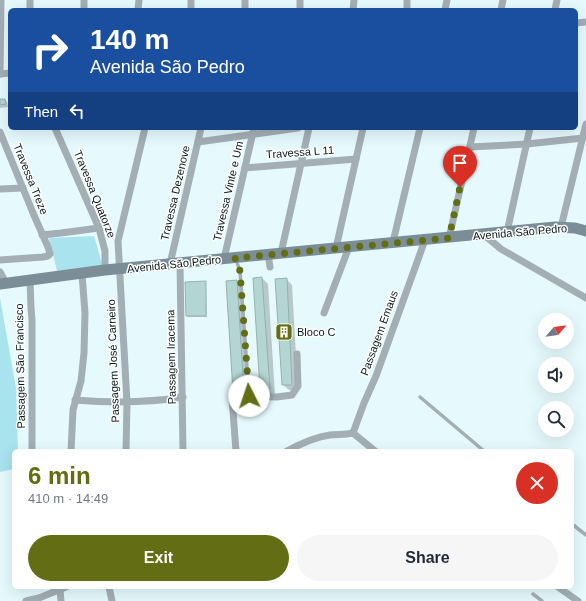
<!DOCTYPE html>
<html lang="en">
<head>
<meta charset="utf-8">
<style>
  :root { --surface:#fff; --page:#f6f6f7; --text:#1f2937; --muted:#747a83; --accent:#626d14 }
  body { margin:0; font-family:Helvetica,sans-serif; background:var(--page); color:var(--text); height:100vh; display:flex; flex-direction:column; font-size:15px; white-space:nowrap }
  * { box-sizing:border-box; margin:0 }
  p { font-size:13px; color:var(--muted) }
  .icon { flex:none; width:22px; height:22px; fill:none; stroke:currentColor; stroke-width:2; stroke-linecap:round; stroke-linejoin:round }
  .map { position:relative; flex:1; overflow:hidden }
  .details { position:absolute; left:12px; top:449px; width:562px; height:140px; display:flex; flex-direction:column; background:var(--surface); border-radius:6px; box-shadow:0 4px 16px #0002 }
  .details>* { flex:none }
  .top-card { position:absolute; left:8px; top:8px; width:570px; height:122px; border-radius:6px; box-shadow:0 4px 16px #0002; background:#1a4fa0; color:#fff; overflow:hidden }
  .needle { width:26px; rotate:62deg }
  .buttons { position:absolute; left:538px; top:313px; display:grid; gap:8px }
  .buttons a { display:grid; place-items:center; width:36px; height:36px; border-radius:50%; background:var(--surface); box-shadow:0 4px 16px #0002; font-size:20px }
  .pin { position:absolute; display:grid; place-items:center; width:34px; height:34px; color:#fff; margin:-41px -17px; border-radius:50% 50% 50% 0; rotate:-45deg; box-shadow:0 0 4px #0007 }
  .pin .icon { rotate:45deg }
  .me { position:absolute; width:44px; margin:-22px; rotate:356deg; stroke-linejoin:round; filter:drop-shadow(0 0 3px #0008) }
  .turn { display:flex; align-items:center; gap:14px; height:84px; padding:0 16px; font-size:18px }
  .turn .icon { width:52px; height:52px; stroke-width:2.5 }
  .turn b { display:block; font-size:28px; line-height:34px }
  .then { display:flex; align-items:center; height:38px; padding:0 16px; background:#0003; gap:8px; font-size:15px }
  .round { display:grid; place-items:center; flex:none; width:42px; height:42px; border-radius:21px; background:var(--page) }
  .overview { display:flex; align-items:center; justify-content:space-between; height:68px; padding:0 16px }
  h1 { font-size:24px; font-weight:700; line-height:30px; color:var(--accent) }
  .primary-button { display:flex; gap:8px; margin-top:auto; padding:8px 16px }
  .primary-button a { flex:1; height:46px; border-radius:24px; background:var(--accent); color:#fff; font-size:16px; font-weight:700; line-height:46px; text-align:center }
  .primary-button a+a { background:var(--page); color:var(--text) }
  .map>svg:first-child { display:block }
</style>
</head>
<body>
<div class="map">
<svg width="586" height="601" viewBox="0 0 586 601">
  <rect width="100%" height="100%" fill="#e6fafe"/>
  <g fill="#a9e3ed">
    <polygon points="94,236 103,267 57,271 49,238"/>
    <polygon points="0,298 16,388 18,451 14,451 14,469 0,472"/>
  </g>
  <g fill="#0003">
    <polygon points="0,100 5,100 7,102 8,107 0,108"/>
    <polygon points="262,278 268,284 275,395 267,396 261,390"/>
    <polygon points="286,279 292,285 298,391 289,390 282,384"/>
    <polygon points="237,281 243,287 250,397 240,398 234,392"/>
    <polygon points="205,282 206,283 207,317 188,317 187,316"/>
  </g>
  <g fill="#b3d5d3" stroke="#92b3b0">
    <polygon points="0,99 5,99 6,104 0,105"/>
    <polygon points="262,277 270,389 260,390 253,278"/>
    <polygon points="287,278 292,385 282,385 275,279"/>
    <polygon points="237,280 244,391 233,392 226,281"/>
    <polygon points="206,281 206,316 186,316 185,282"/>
  </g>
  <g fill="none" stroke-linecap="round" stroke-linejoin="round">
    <g stroke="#a3afb5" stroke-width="3.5">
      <polyline points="236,260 240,271 249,396"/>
      <polyline points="420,397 484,451"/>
      <polyline points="572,524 586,535"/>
      <polyline points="533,594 542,601"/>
    </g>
    <g stroke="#a3afb5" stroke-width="7">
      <polyline points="300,0 300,10"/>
      <polyline points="30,10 30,0"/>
      <polyline points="84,10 84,0"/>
      <polyline points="138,10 139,0"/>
      <polyline points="191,10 191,0"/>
      <polyline points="245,10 245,0"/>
      <polyline points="353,10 354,0"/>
      <polyline points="407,10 407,0"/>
      <polyline points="445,10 447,0"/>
      <polyline points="501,10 503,0"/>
      <polyline points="555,10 557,0"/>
      <polyline points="576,23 586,22"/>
      <polyline points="0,74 1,0"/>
      <polyline points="0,74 10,73"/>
      <polyline points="55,128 99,228 105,251 105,270"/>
      <polyline points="0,132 33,213 48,247 50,254 48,256 43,257 0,260"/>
      <polyline points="198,142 298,128"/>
      <polyline points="470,147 527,144 583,138"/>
      <polyline points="245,168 356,159"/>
      <polyline points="0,189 23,188"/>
      <polyline points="561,227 586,124"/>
      <polyline points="507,232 530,128"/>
      <polyline points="483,234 501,249 586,298"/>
      <polyline points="42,235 61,233 99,228"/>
      <polyline points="449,238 474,128"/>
      <polyline points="393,242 420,128"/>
      <polyline points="336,248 363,128"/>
      <polyline points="281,253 309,128"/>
      <polyline points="268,254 270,267"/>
      <polyline points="224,259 254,128"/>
      <polyline points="180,263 183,451"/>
      <polyline points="170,264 201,128"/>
      <polyline points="0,272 6,283"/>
      <polyline points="30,280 31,308 32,320 32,451"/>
      <polyline points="324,313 349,247"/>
      <path d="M75,400C112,403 147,403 183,397"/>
      <polyline points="353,433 364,403 376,376 425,240"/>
      <polyline points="353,433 375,451"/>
      <polyline points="71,451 73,410 81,381 84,353 85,313 82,274"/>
      <polyline points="126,451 127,402 118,241 145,128"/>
      <polyline points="236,451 232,398 236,396 277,397 292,395 298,386 297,354"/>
      <path d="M287,451C300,444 315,437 330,435C338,434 345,435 353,433"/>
      <polyline points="109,587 112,601"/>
      <polyline points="558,587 578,601"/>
      <polyline points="60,590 61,601"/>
      <polyline points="26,601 39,598 66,587"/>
    </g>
    <polyline stroke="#7b8d96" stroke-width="11" points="0,284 105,270 555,227 575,228 586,231"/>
  </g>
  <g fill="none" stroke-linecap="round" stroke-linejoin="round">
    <polyline stroke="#626d14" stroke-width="7" stroke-dasharray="0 12.6" points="249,396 240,271 235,258 449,238 460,187"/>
  </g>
  <defs>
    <g id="building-square" transform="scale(0.9)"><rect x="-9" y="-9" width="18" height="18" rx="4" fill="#626d14" stroke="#fff"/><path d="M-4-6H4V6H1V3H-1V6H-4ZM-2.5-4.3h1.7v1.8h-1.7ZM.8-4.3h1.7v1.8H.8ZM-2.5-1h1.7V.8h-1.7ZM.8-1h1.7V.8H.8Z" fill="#fff"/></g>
  </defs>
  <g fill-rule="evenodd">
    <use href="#building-square" x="284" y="332"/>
  </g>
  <g text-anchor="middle" stroke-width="3" stroke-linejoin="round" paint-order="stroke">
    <g font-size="11" fill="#0a1719" stroke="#fff">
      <text transform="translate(300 152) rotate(-4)" y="4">Travessa L 11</text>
      <text transform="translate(31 179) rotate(68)" y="4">Travessa Treze</text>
      <text transform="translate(228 191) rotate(-77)" y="4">Travessa Vinte e Um</text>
      <text transform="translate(175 193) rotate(-77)" y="4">Travessa Dezenove</text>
      <text transform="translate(95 194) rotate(68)" y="4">Travessa Quatorze</text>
      <text transform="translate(520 232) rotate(-5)" y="4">Avenida São Pedro</text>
      <text transform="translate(174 264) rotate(-6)" y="4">Avenida São Pedro</text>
      <text transform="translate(379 333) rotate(-70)" y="4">Passagem Emaus</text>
      <text transform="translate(171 357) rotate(-91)" y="4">Passagem Iracema</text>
      <text transform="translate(113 361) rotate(-92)" y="4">Passagem José Carneiro</text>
      <text transform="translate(20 366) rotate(-91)" y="4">Passagem São Francisco</text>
    </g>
    <g font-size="11" fill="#0a1719" stroke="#fff" text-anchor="start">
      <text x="297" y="336">Bloco C</text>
    </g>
  </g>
</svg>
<div class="buttons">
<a><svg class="needle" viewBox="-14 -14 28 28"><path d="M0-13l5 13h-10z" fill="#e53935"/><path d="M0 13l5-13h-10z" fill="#747a83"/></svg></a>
<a><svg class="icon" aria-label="sound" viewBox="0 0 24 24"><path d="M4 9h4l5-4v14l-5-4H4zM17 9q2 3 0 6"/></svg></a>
<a><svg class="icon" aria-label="search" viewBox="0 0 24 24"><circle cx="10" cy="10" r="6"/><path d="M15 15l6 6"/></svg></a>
</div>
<div class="pin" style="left:460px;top:187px;background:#d93025"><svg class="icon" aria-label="arrive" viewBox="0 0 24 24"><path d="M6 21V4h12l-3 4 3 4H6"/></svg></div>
<svg class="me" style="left:249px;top:396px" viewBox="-20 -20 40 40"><circle r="19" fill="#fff"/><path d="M0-13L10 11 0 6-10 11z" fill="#626d14"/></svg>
<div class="top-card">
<div class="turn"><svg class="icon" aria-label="right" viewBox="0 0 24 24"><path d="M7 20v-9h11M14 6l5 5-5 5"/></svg><div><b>140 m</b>Avenida São Pedro</div></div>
<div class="then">Then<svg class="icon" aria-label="left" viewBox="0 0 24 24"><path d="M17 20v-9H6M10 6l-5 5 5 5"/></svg></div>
</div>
<section class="details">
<div class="overview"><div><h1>6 min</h1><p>410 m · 14:49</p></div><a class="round" style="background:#d93025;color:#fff"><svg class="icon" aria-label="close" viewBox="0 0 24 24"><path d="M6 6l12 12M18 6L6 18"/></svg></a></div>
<div class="primary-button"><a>Exit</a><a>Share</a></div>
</section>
</div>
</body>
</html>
